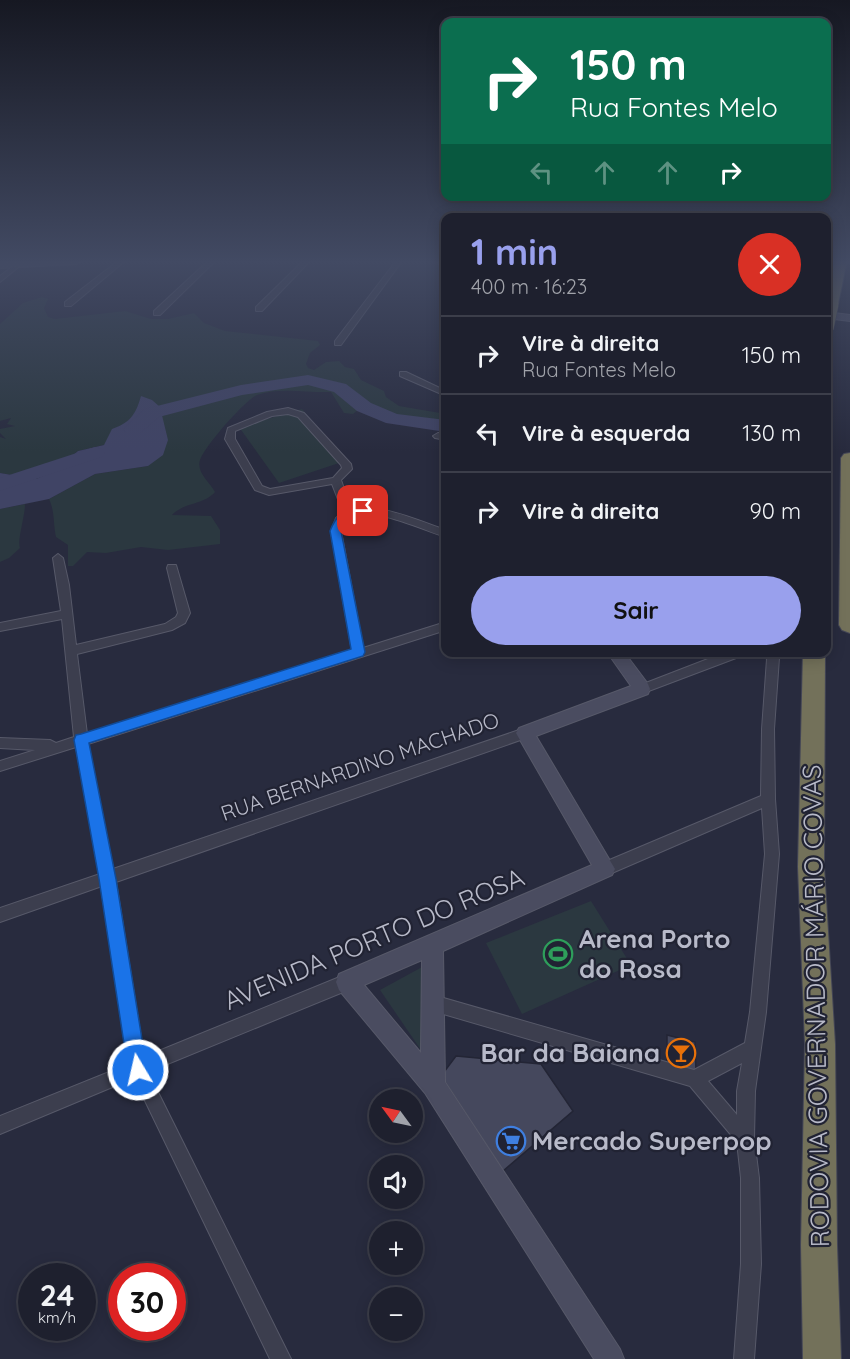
<!DOCTYPE html>
<html lang="pt">
<head>
<meta charset="utf-8">
<style>
  :root { --surface:#1e202e; --page:#262836; --text:#f1f3f6; --muted:#a1a3aa; --line:#3c3e4a; --accent:#99a0ed }
  body { margin:0; font-family:Quicksand,sans-serif; background:var(--page); color:var(--text); height:100vh; display:flex; flex-direction:column; font-size:22px; white-space:nowrap }
  * { box-sizing:border-box; margin:0 }
  p { font-size:20px; color:var(--muted) }
  .icon { flex:none; width:33px; height:33px; fill:none; stroke:currentColor; stroke-width:2; stroke-linecap:round; stroke-linejoin:round }
  .map { position:relative; flex:1; overflow:hidden }
  .side { position:absolute; left:441px; top:213px; width:390px; height:444px; display:flex; flex-direction:column; background:var(--surface); border-radius:12px; box-shadow:0 3px 15px #0003,0 0 0 2px var(--line) }
  .side>* { flex:none }
  .hud { position:absolute; left:441px; top:18px; width:390px; height:183px; border-radius:12px; box-shadow:0 3px 15px #0003,0 0 0 2px var(--line); background:#0b6e4f; color:#fff; overflow:hidden }
  .needle { width:39px; rotate:303deg }
  .buttons { position:absolute; left:369px; top:1089px; display:grid; gap:12px }
  .buttons a { display:grid; place-items:center; width:54px; height:54px; border-radius:50%; background:var(--surface); box-shadow:0 3px 15px #0003,0 0 0 2px var(--line); font-size:30px }
  .speed { position:absolute; left:18px; top:1263px; display:flex; gap:12px; font-size:30px; font-weight:700; text-align:center }
  .speed>* { display:grid; place-content:center; width:78px; height:78px; border-radius:50%; background:var(--surface); box-shadow:0 3px 15px #0003,0 0 0 2px var(--line); line-height:1 }
  .speed small { font-size:15px; font-weight:400 }
  .speed .limit { border:9px solid #d22; background:#fff; color:#111 }
  .pin { position:absolute; display:grid; place-items:center; width:51px; height:51px; color:#fff; margin:-26px; border-radius:12px; box-shadow:0 3px 9px #0006 }
  .me { position:absolute; width:66px; margin:-33px; rotate:351deg; stroke-linejoin:round; filter:drop-shadow(0 0 4px #0008) }
  .turn { display:flex; align-items:center; gap:21px; height:126px; padding:0 30px; font-size:27px }
  .turn .icon { width:78px; height:78px; stroke-width:2.5 }
  .turn b { display:block; font-size:42px; line-height:51px }
  .lanes { display:flex; align-items:center; height:57px; padding:0 30px; background:#0003; justify-content:center; gap:30px; direction:ltr }
  .lanes .off { opacity:.35 }
  .round { display:grid; place-items:center; flex:none; width:63px; height:63px; border-radius:32px; background:var(--page) }
  .overview { display:flex; align-items:center; justify-content:space-between; height:102px; padding:0 30px }
  h1 { font-size:36px; font-weight:700; line-height:45px; color:var(--accent) }
  .cta { display:flex; gap:12px; margin-top:auto; padding:12px 30px }
  .cta a { flex:1; height:69px; border-radius:36px; background:var(--accent); color:#111; font-size:24px; font-weight:700; line-height:69px; text-align:center }
  ul { padding:0; list-style:none }
  li { display:flex; align-items:center; gap:18px; height:78px; padding:0 30px; border-top:2px solid var(--line) }
  li div { flex:1 }
  li b { display:block; font-size:22px }
  li em { font-style:normal }
  .map>svg:first-child { display:block }
</style>
</head>
<body>
<div class="map">
<svg width="850" height="1359" viewBox="0 0 850 1359">
  <rect width="100%" height="100%" fill="#282b3e"/>
  <g fill="#2b3840">
    <path d="M42,297L48,299L44,308L48,317L55,319L125,311L151,319H168L194,313L204,323L225,331L318,341L320,345L310,353L306,364L308,368L314,370L326,362L339,361L345,367L354,369L361,380L384,391L386,397L399,406L446,414L445,423C409,419 377,414 348,391L349,398L359,409L353,414L344,413L331,392C307,393 280,387 257,395C245,400 204,447 200,460C196,473 210,482 215,492C204,505 184,502 172,515L211,516L220,530V544L168,550L141,547L106,553L87,552L73,566H68V545L56,537C53,523 55,512 49,499L95,474L148,466L162,418L160,407L137,412L104,445L78,451L54,471L36,479L0,473V437L6,439L0,433V429L15,426L7,424L11,418L0,421V324L23,303Z"/>
    <polygon points="302,409 345,461 279,483 239,427"/>
    <path d="M25,504C25,517 17,540 20,548L9,558L0,562V509Z"/>
    <polygon points="591,901 631,965 522,1014 486,943"/>
    <polygon points="424,966 421,1050 380,990"/>
  </g>
  <path fill="#404465" d="M141,396L152,400L160,407L168,440L163,455L148,466L95,474L49,499L0,509V473L36,479L54,471L78,451L104,445L112,429C130,423 136,414 141,396Z"/>
  <g fill="none" stroke-linecap="round" stroke-linejoin="round">
    <g fill="#404465" fill-rule="evenodd">
      <polygon points="308,375 346,384 371,403 397,414 446,420 446,432 386,423 357,411 334,392 308,385 242,395 159,417 140,433 126,433 123,429 145,409 241,385"/>
      <polygon points="95,447 102,449 105,453 102,457 0,491 0,478"/>
    </g>
  </g>
  <g fill="#45485d" stroke="#232535" stroke-width="1.5">
    <polygon points="667,1035 695,1042 696,1071 667,1064"/>
    <polygon points="456,1056 541,1064 573,1111 503,1171 441,1076"/>
  </g>
  <g fill="none" stroke-linecap="round" stroke-linejoin="round">
    <g stroke="#575969" stroke-width="2">
      <g id="street">
        <polygon points="118,261 125,261 71,306 65,306 65,302"/>
        <polygon points="208,261 215,261 160,315 154,315 154,311"/>
        <polygon points="303,261 310,261 262,311 256,311 256,307"/>
        <polygon points="396,261 402,261 341,345 335,345 335,341"/>
        <polygon points="17,263 22,264 0,282 0,276"/>
        <polygon points="443,342 446,342 446,347 442,345"/>
        <polygon points="400,372 406,372 446,391 446,396 400,376"/>
        <path d="M288,408L304,413L351,464L352,469L341,480L351,509C384,504 416,520 446,530V537C424,531 366,502 347,519C343,522 342,526 341,531L363,648L446,622V630L88,744L113,869L525,728L529,729L531,733L529,737L116,882L144,1057L347,974L353,976L355,982L353,988L148,1072L291,1359H270L134,1078L0,1134V1116L129,1064L102,886L0,922V908L100,874L76,747L0,771V761L35,750L0,748V738L50,740L56,743L74,737L62,619L0,631V623L61,611L53,558L58,554L63,558L69,585L76,645L165,624L176,617L178,613L167,568L168,565H176L190,613L185,623L172,630L77,654L87,734L352,651L331,531L336,518L343,512L332,484L269,495L255,490L225,439L228,428L267,412ZM288,414L298,417L341,465L342,468L333,478L270,489L262,486L235,439V431L272,416Z"/>
        <polygon points="438,433 446,434 446,440 435,438 433,436"/>
        <polygon points="726,652 746,652 744,655 646,692 638,692 636,689 638,686"/>
        <path d="M761,652H775L779,658L774,729L775,799L779,854L766,1012L755,1091L754,1138L759,1178L761,1264L754,1359H734L741,1264V1178L737,1142L690,1086L433,1011L427,1009L425,1003L427,997L433,995L694,1070L745,1043L750,1012L765,854L762,808L605,876L600,874L598,869L600,864L761,796L762,729L767,659ZM742,1063L737,1091V1115L708,1081Z"/>
      </g>
    </g>
    <g stroke="#575969" stroke-width="2">
      <g id="secondary">
        <polygon points="82,261 77,264 0,268 0,262"/>
        <polygon points="431,261 446,261 446,265 433,263"/>
        <polygon points="826,312 850,315 850,321 826,318"/>
        <path d="M607,652H624L648,684L650,689L648,694L536,736L615,869L612,875L443,951L445,1082L620,1349L624,1359H594L425,1093L339,990L336,982L339,974L592,865L516,733L519,728L631,686ZM422,960L421,1053L364,985Z"/>
      </g>
    </g>
    <g stroke="#444656" stroke-width="2">
      <g id="highway">
        <polygon points="835,261 847,261 838,304 831,308 826,307 826,294"/>
        <polygon points="850,453 850,633 842,630 839,625 841,458 844,454"/>
        <polygon points="803,652 825,652 824,867 835,1044 837,1245 841,1359 803,1359 801,1245 805,1044 798,867"/>
      </g>
    </g>
    <use href="#street" fill="#3c3e4e" fill-rule="evenodd"/>
    <use href="#secondary" fill="#4a4c60" fill-rule="evenodd"/>
    <use href="#highway" fill="#73715a" fill-rule="evenodd"/>
    <g stroke="#444656" stroke-width="16" stroke-linecap="butt">
      <polyline id="highway-bridge" points="826,328 831,304"/>
    </g>
    <use href="#highway-bridge" stroke="#73715a" stroke-width="15"/>
  </g>
  <linearGradient id="sky" x2="0" y2="1"><stop stop-color="#161822"/><stop offset="0.58" stop-color="#424a63"/><stop offset="1" stop-color="#424a63" stop-opacity="0"/></linearGradient>
  <rect width="850" height="451" fill="url(#sky)"/>
  <path fill="#1a73e8" stroke="#114b97" stroke-width="1.5" d="M363,508L367,509V514C353,517 347,516 341,531L365,652L363,656L89,743L116,879L147,1070L144,1076L138,1079L131,1076L128,1070L99,879L74,740L76,735L81,734L351,649L330,531C337,513 344,510 363,508Z"/>
  <defs>
    <g id="stadium-ring" transform="scale(1.5)"><circle r="9.5" fill="#212333" stroke="#2e9e5b" stroke-width="1.5"/><path d="M0-5a6.5 5 0 1 0 0 10a6.5 5 0 1 0 0-10ZM-3.5-1.8h7v3.6h-7Z" fill="#2e9e5b"/></g>
    <g id="bar-ring" transform="scale(1.5)"><circle r="9.5" fill="#212333" stroke="#e8710a" stroke-width="1.5"/><path d="M-6-5H6L.8 .8V4.5H3.5V6h-7V4.5H-.8V.8Z" fill="#e8710a"/></g>
    <g id="supermarket-ring" transform="scale(1.5)"><circle r="9.5" fill="#212333" stroke="#3f7fe0" stroke-width="1.5"/><path d="M-6-5.5h2.5l.6 2H6L4.5 2H-2.5L-4.4-4H-6ZM-1.5 3.2a1.3 1.3 0 1 0 .1 0ZM3 3.2a1.3 1.3 0 1 0 .1 0Z" fill="#3f7fe0"/></g>
  </defs>
  <g fill-rule="evenodd">
    <use href="#stadium-ring" x="558" y="954"/>
    <use href="#bar-ring" x="681" y="1053"/>
    <use href="#supermarket-ring" x="511" y="1141"/>
  </g>
  <g text-anchor="middle" stroke-width="4.5" stroke-linejoin="round" paint-order="stroke">
    <g font-size="21" fill="#b8bac9" stroke="#212333">
      <text transform="translate(360 767) rotate(-19)" y="7">RUA BERNARDINO MACHADO</text>
    </g>
    <g font-size="26" fill="#b8bac9" stroke="#212333">
      <text transform="translate(374 939) rotate(-23)" y="9">AVENIDA PORTO DO ROSA</text>
      <text transform="translate(816 1006) rotate(-91)" y="9">RODOVIA GOVERNADOR MÁRIO COVAS</text>
    </g>
    <g font-size="26" font-weight="bold" fill="#b8bac9" stroke="#212333" text-anchor="start">
      <text x="579" y="948">Arena Porto<tspan x="579" dy="30">do Rosa</tspan></text>
      <text x="660" y="1062" text-anchor="end">Bar da Baiana</text>
      <text x="532" y="1150">Mercado Superpop</text>
    </g>
  </g>
</svg>
<div class="buttons">
<a><svg class="needle" viewBox="-14 -14 28 28"><path d="M0-13l5 13h-10z" fill="#e53935"/><path d="M0 13l5-13h-10z" fill="#a1a3aa"/></svg></a>
<a><svg class="icon" aria-label="sound" viewBox="0 0 24 24"><path d="M4 9h4l5-4v14l-5-4H4zM17 9q2 3 0 6"/></svg></a>
<a>+</a>
<a>−</a>
</div>
<div class="speed"><div>24<small>km/h</small></div><div class="limit">30</div></div>
<div class="pin" style="left:363px;top:511px;background:#d93025"><svg class="icon" aria-label="arrive" viewBox="0 0 24 24"><path d="M6 21V4h12l-3 4 3 4H6"/></svg></div>
<svg class="me" style="left:138px;top:1070px" viewBox="-20 -20 40 40"><circle r="17" fill="#1a73e8" stroke="#fff" stroke-width="3"/><path d="M0-11L8 9 0 5-8 9z" fill="#fff"/></svg>
<div class="hud">
<div class="turn"><svg class="icon" aria-label="right" viewBox="0 0 24 24"><path d="M7 20v-9h11M14 6l5 5-5 5"/></svg><div><b>150 m</b>Rua Fontes Melo</div></div>
<div class="lanes"><svg class="icon off" aria-label="left" viewBox="0 0 24 24"><path d="M17 20v-9H6M10 6l-5 5 5 5"/></svg><svg class="icon off" aria-label="ahead" viewBox="0 0 24 24"><path d="M12 20V5M6 11l6-6 6 6"/></svg><svg class="icon off" aria-label="ahead" viewBox="0 0 24 24"><path d="M12 20V5M6 11l6-6 6 6"/></svg><svg class="icon" aria-label="right" viewBox="0 0 24 24"><path d="M7 20v-9h11M14 6l5 5-5 5"/></svg></div>
</div>
<section class="side">
<div class="overview"><div><h1>1 min</h1><p>400 m · 16:23</p></div><a class="round" style="background:#d93025;color:#fff"><svg class="icon" aria-label="close" viewBox="0 0 24 24"><path d="M6 6l12 12M18 6L6 18"/></svg></a></div>
<ul>
<li><svg class="icon" aria-label="right" viewBox="0 0 24 24"><path d="M7 20v-9h11M14 6l5 5-5 5"/></svg><div><b>Vire à direita</b><p>Rua Fontes Melo</p></div><em>150 m</em></li>
<li><svg class="icon" aria-label="left" viewBox="0 0 24 24"><path d="M17 20v-9H6M10 6l-5 5 5 5"/></svg><div><b>Vire à esquerda</b></div><em>130 m</em></li>
<li><svg class="icon" aria-label="right" viewBox="0 0 24 24"><path d="M7 20v-9h11M14 6l5 5-5 5"/></svg><div><b>Vire à direita</b></div><em>90 m</em></li>
</ul>
<div class="cta"><a>Sair</a></div>
</section>
</div>
</body>
</html>
